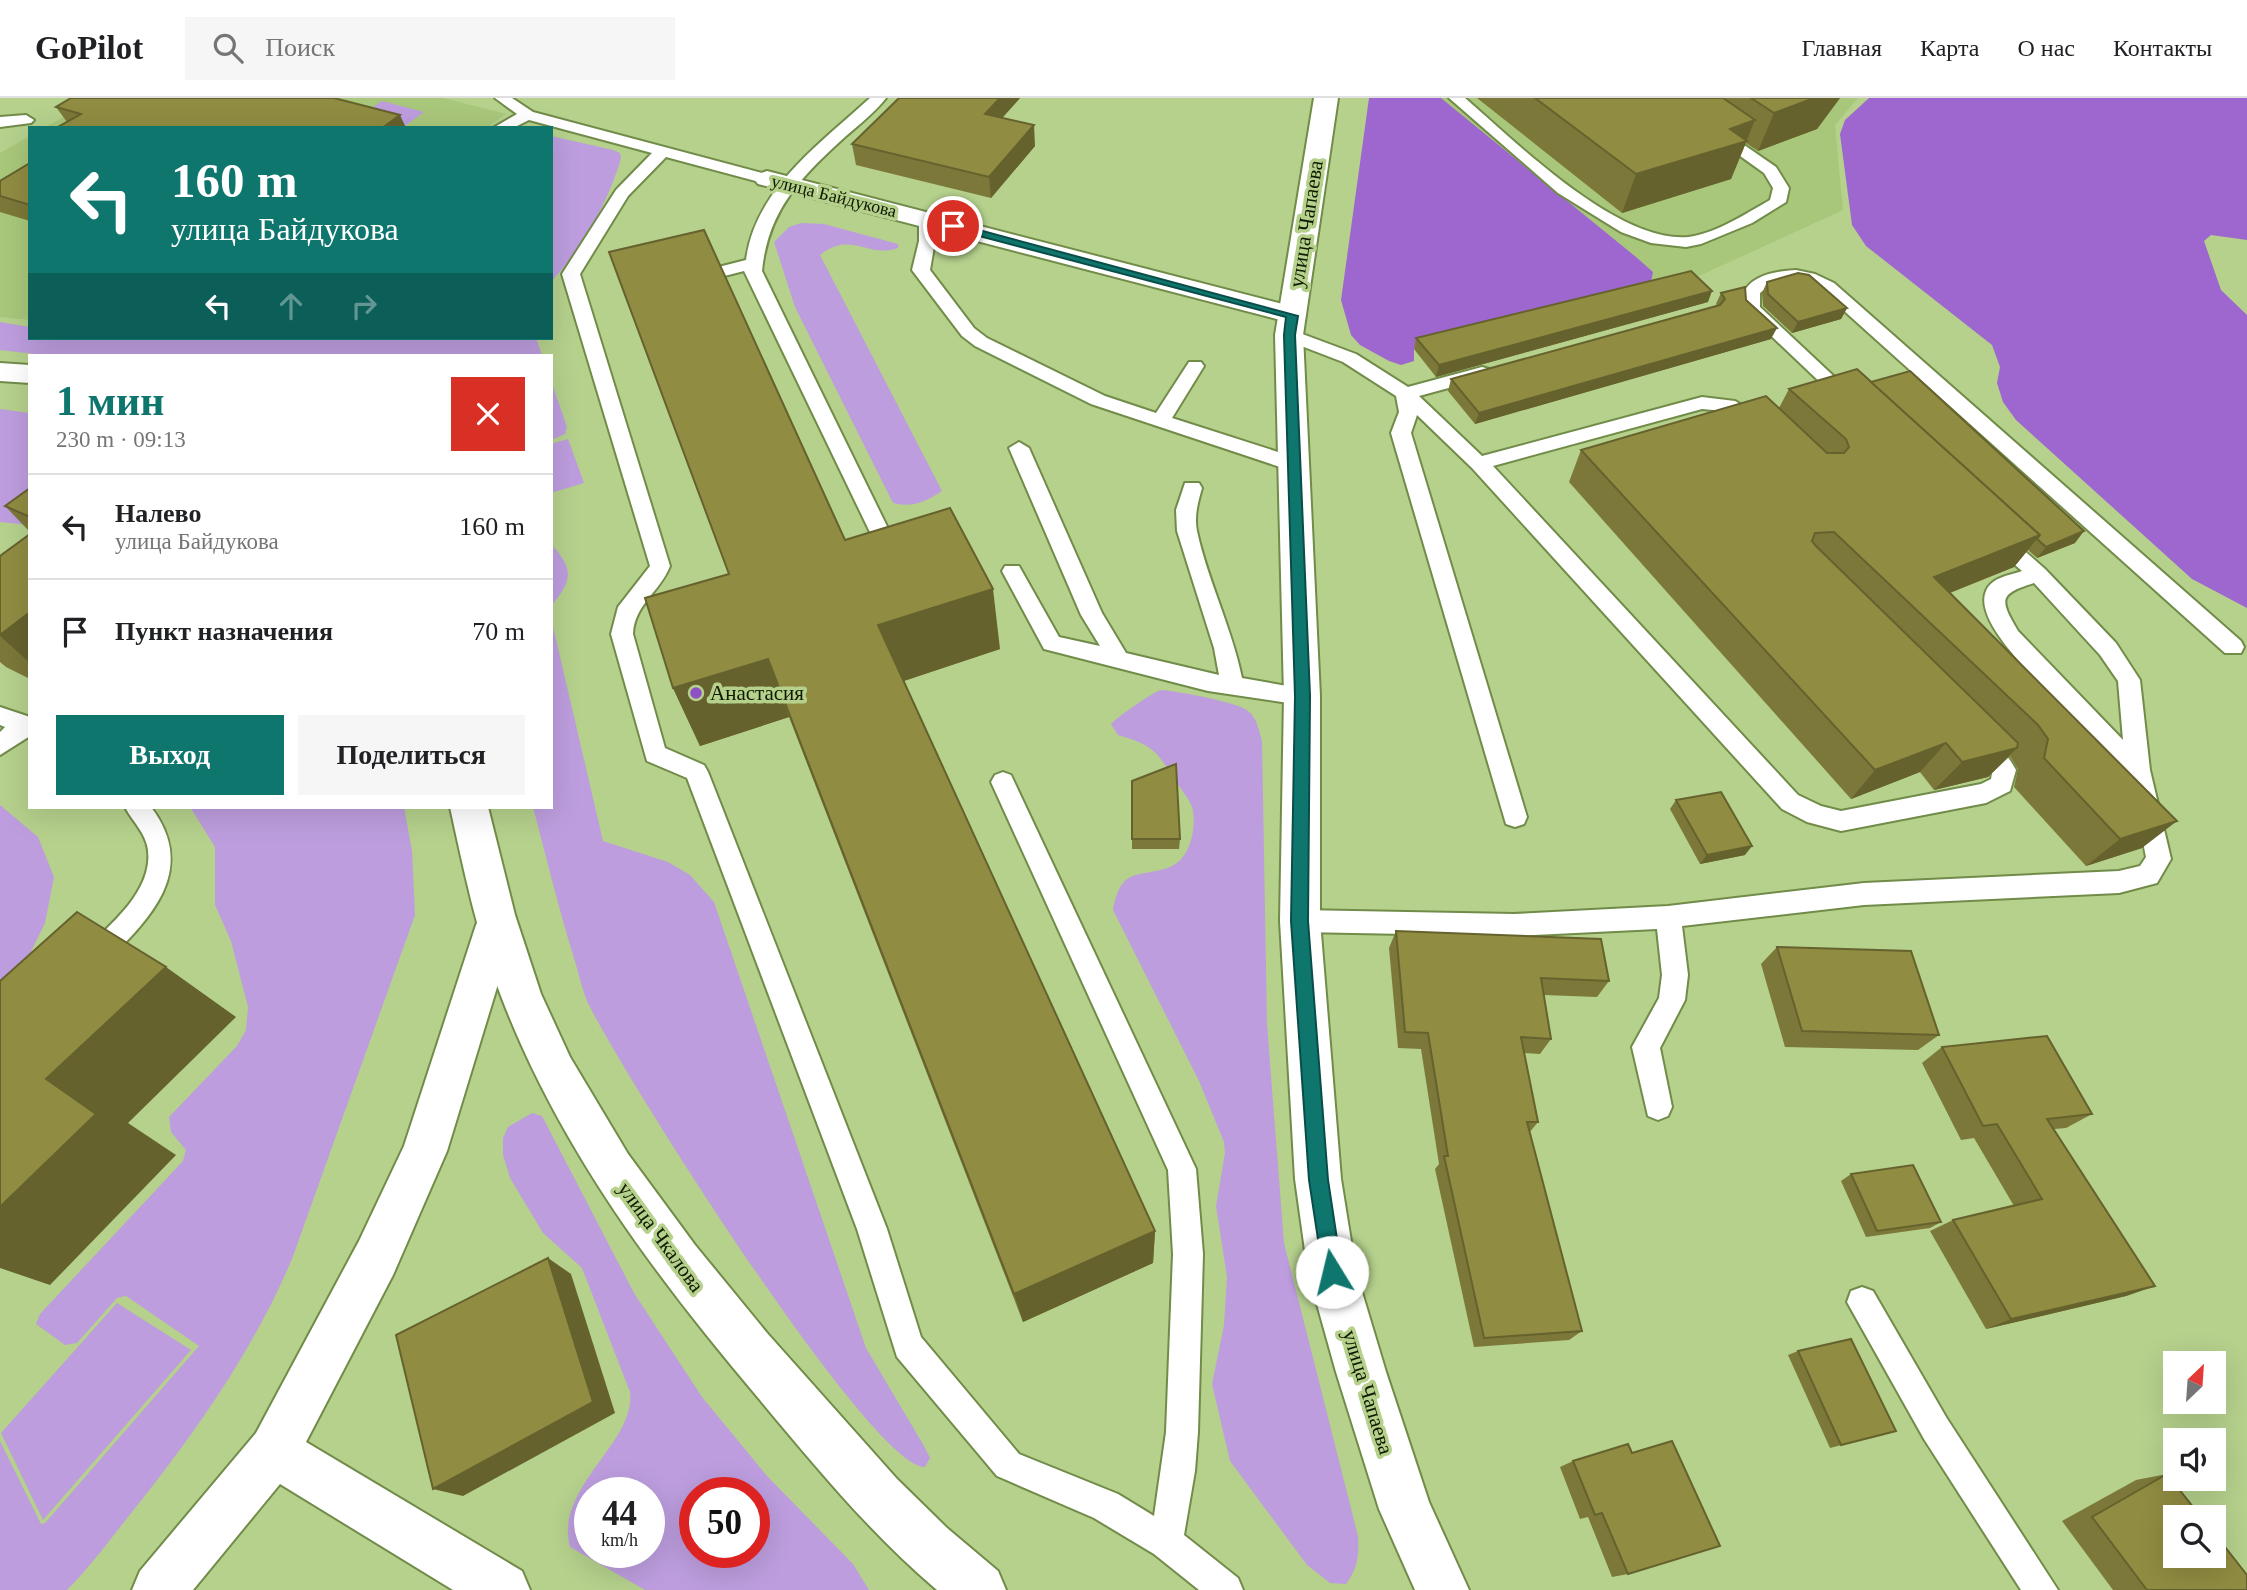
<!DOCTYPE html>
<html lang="ru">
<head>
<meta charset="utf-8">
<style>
  :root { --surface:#fff; --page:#f6f6f6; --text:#202124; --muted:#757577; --line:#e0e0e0; --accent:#0f766e }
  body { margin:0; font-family:Georgia,serif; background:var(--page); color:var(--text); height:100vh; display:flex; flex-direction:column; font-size:26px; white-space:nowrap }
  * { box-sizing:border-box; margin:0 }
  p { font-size:23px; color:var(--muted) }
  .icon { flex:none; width:38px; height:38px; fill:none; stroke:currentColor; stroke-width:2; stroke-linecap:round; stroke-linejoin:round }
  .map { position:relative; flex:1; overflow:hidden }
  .sheet { position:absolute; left:28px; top:256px; width:525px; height:455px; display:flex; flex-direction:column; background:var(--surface); border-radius:0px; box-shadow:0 7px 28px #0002 }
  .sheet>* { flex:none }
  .top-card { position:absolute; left:28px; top:28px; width:525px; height:214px; border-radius:0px; box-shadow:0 7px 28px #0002; background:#0f766e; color:#fff; overflow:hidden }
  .needle { width:46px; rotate:25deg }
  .fabs { position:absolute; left:2163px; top:1253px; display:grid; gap:14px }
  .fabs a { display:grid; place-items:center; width:63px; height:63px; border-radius:0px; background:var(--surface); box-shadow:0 7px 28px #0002; font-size:35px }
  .speed { position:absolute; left:574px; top:1379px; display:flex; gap:14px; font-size:35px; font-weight:700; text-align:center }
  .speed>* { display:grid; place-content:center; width:91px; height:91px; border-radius:50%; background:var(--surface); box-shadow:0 7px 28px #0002; line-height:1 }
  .speed small { font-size:18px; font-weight:400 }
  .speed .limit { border:10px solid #d22; background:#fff; color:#111 }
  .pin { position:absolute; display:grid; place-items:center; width:60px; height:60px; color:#fff; margin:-30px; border:4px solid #fff; border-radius:50%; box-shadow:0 2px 7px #0007 }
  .me { position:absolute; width:77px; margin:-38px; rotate:351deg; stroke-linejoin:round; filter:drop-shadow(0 0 5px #0008) }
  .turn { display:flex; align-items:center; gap:24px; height:147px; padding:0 28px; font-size:32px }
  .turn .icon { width:91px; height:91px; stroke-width:2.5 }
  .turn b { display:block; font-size:49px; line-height:60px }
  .lanes { display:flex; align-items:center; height:66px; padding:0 28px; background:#0003; justify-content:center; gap:35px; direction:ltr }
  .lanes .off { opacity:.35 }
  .round { display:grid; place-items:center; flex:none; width:74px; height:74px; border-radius:0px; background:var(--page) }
  .headline { display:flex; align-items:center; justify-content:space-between; height:119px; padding:0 28px }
  h1 { font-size:42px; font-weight:700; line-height:52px; color:var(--accent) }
  .action { display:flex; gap:14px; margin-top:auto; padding:14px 28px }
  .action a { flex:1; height:80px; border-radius:0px; background:var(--accent); color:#fff; font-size:28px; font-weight:700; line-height:80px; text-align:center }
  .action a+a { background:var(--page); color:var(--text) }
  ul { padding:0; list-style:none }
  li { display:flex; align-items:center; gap:21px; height:105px; padding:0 28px; border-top:2px solid var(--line) }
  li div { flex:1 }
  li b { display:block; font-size:26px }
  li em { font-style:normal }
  header { display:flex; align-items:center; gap:42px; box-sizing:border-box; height:98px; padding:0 35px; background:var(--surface); border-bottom:2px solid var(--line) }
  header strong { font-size:33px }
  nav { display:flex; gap:38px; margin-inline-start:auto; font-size:24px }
  .search { width:490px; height:63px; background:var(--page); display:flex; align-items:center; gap:18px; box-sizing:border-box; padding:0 24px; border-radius:0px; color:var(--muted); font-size:26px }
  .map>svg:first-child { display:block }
</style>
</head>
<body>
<header>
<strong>GoPilot</strong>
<div class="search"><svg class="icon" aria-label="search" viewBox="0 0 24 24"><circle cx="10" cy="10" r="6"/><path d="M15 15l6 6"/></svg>Поиск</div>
<nav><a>Главная</a><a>Карта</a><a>О нас</a><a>Контакты</a></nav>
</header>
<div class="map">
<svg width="2247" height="1492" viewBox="0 0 2247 1492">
  <rect width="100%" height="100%" fill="#b5d18c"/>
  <g fill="#a9c77b">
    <polygon points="97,0 443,0 506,16 490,27 498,30 44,30"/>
    <polygon points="1382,0 1858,0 1835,27 1843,112 1686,184 1414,251 1361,215"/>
    <polygon points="30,38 30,222 0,219 0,55"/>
  </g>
  <g fill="#bd9dde" fill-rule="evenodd">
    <polygon points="382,3 424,14 402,30 357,20"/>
    <path d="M551,38L613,52L620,55L621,60C608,105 583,149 551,184Z"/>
    <path d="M801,125L824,126L898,146V150C869,161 851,132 820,157L942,393C925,404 913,410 893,405L795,209L774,144L789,129Z"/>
    <polygon points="0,224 30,229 30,240 536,240 542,257 43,257 0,252"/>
    <polygon points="551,283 567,329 565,336 551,342"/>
    <polygon points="0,311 30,315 30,427 0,424"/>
    <polygon points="568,341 584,385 551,395 551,346"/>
    <path d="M551,446C574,471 573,482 551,508Z"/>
    <path d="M551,520L603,743L668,764L690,777L714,804L866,1250L924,1348L930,1360L925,1369C871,1371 617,967 587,903C581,888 578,872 573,857C558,808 546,758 533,709H551Z"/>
    <path d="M1161,592C1177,593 1237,604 1248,613C1257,619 1259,634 1262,643L1267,926L1284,1145L1358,1438C1359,1457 1358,1470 1346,1486L1330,1485L1307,1467L1230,1363L1212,1286L1224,1227L1227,1179L1216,1108L1225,1055L1224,1044L1199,983L1113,812C1122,767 1137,781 1170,769C1190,761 1196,732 1193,713C1192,704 1182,693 1177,685C1158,655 1154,647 1118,637L1111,626C1116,620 1153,594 1161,592Z"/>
    <polygon points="0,707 38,739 54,779 45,825 14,888 0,902"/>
    <path d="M190,709H404L412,753L415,817L292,1161C253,1253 195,1335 132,1414C111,1440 91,1468 67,1492H0V1343L41,1426L45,1425L199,1248L126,1198L117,1200L77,1245L65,1247L36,1226L40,1216L183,1063L186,1052L171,1034L169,1019L237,948L246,932L248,909L231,843L215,807V749Z"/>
    <path d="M532,1015L542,1018L634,1195L702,1299L767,1378L853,1466L869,1492H645L570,1449C554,1389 636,1345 630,1294L582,1170L543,1135L510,1080L503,1057V1040L508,1029ZM590,1395H649V1454H590ZM695,1395H754V1454H695Z"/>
    <polygon points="117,1205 191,1252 43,1422 1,1335"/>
  </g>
  <g fill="#9e67d0">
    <polygon points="1369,0 1441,0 1636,159 1653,174 1651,184 1645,191 1414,250 1414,263 1401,267 1389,263 1360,247 1351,237 1341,202"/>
    <polygon points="1869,0 2247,0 2247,142 2211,137 2204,143 2221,192 2247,217 2247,510 2192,481 2016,322 2003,304 1997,285 2000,269 1992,247 1866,148 1852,127 1840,36 1845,22"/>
  </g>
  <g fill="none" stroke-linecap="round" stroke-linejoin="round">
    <g stroke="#718b49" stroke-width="4">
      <g id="service">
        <path d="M495,0H512L533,14L773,78L775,81L767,86L666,59L628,98L580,176L670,468C660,494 634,507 633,536L665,650L704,667L708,674L887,1131L921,1239L1019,1356L1118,1396L1154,1418L1166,1334L1173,1156L1168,1072L991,684L995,677L1003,674L1011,677L1196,1071L1203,1156L1198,1334L1195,1373L1184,1437L1238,1480L1243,1492H1199L1154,1456L1094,1420L997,1378L897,1259L857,1131L687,680L647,663L611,536L618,509L650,468L562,176L616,92L652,55L529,22L513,30H493L517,16Z"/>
        <path d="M870,0H886C875,14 860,26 846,38C802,78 768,111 762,173L901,457L898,462H884L881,457L744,173L693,186L684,181L687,177L746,162C755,91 821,45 870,0Z"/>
        <path d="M1449,0H1465C1516,44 1617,145 1688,139C1715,136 1747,115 1770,102L1773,90L1764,75L1659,0H1676L1776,69L1789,90L1786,104L1752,125L1701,146L1686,149L1651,145L1621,134L1558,95Z"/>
        <polygon points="26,17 34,22 31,25 0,29 0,19"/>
        <polygon points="927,116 935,121 935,143 930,172 974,230 987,240 1105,298 1156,315 1189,264 1201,264 1204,268 1172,320 1300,361 1303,366 1300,371 1286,371 1091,306 975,248 962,238 912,172 919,143 919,121"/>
        <path d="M1796,172L1815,176L1834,185L2241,543L2244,549L2241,555H2225L1822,193C1801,181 1779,177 1760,195V209L1858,301L1856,305H1842L1743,211C1737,180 1772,173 1796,172Z"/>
        <path d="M1289,231L1356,256L1408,289L1482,269L1489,271L1491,275L1489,279L1419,298L1482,358L1702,299L1735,303L1765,321L1768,325L1758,331L1724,313L1702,311L1493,368L1798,697L1821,708L1841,713L1981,686L1991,681L1992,675L1966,644L1970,637C1988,631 2008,657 2016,672L2010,693L1986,705L1841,733L1807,724L1782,711L1472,370L1417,317L1411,335L1527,719L1524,726L1515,729L1506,726L1391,335L1399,314L1396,298L1343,264L1283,241L1280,237L1283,233Z"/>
        <path d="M1019,344L1029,350L1102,515L1126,555L1219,577L1214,550L1177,433L1176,412L1185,385H1199L1202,390C1198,404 1194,418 1197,433C1207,481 1232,530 1242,580L1310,592L1313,598L1310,604L1302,607L1208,593L1044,551L1002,473L1005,468H1019L1059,539L1100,548L1081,517L1009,350Z"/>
        <path d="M1996,432L2003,434L2045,471L2116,545L2140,582L2150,672L2171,761L2157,785L2119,795L1864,807L1682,828L1688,877L1685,902L1660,950L1672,1009L1668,1018L1658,1022L1648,1018L1632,949L1659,900L1662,877L1657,831L1514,838L1300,834L1291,831L1287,823L1291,815L1300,812L1514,816L1668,808L1864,785L2119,773L2140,768L2146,759C2142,740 2136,691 2127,676C2105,638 1967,537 1986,493C1992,479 2008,478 2022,473L1989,444L1986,439ZM2034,485L2100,557L2118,583L2123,642L2018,533C1999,501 1999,496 2034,485Z"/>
        <polygon points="0,609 30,619 30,638 0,657 0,634 5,629 0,627"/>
        <path d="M125,709H151C200,774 148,823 101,869L92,873L83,869L79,861L83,853C110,827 153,793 148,752C146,735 132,723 125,709Z"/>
        <polygon points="1862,1189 1873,1193 1946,1319 2058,1492 2021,1492 1924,1341 1847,1204 1851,1193"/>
      </g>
    </g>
    <g stroke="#718b49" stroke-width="4">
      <g id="minor">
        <polygon points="767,73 1302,211 1306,217 1302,223 1292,225 758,86 754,81 758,76"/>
        <polygon points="496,809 510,815 516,827 447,1053 393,1177 306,1344 522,1473 530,1492 453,1492 280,1386 193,1492 132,1492 140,1473 256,1335 359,1143 404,1048 476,827 482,815"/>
      </g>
    </g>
    <g stroke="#718b49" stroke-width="4">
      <g id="secondary">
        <polygon points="1314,0 1338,0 1303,237 1320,598 1320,823 1341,1081 1356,1174 1386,1274 1429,1404 1469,1492 1415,1492 1379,1411 1336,1274 1308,1174 1295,1081 1280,823 1284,598 1275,237"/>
        <polygon points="0,265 30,267 30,285 0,283"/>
        <path d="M450,709H488L515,817L541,896L570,959L628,1056L695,1147L767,1235L897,1381L947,1430L998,1473L1006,1492H937C871,1436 815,1368 760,1302C656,1179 559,1050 501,898C477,837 464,773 450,709Z"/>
      </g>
    </g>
    <use href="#service" fill="#fff" fill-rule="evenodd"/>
    <use href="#minor" fill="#fff" fill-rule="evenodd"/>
    <use href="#secondary" fill="#fff" fill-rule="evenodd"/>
  </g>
  <g fill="#7c7839">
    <polygon points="334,0 67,24 56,9"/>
    <polygon points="1020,0 1002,20 1035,48 991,100 856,67 852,46"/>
    <polygon points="1477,0 1840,0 1817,31 1758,53 1746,45 1731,81 1622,115"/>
    <polygon points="30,65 30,123 0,114 0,83"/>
    <polygon points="1767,184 1847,210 1841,221 1792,235 1763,208 1762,195"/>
    <polygon points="1721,195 1746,202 1771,241 1475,326 1448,293 1451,281 1717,208 1716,206"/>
    <polygon points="1708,204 1436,279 1414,251 1416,240"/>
    <polygon points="1871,284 2075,445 2037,460 2028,452 2014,469 1950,495 2142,750 2086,768 2014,689 2018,671 2010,658 1988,679 1934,692 1920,674 1851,701 1569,384 1581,352 1779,310 1789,291"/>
    <polygon points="30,390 30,434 5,408"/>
    <polygon points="30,436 30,581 6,569 0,564 0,458"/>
    <polygon points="845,442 1000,551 903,583 1155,1133 1153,1165 1023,1224 789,619 700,648 673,590"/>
    <polygon points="1132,683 1180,741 1179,751 1132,751"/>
    <polygon points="1676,702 1745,757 1700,766 1670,711"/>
    <polygon points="1396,833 1609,883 1597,899 1544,897 1551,941 1540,956 1524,955 1538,1024 1529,1035 1582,1233 1569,1242 1474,1249 1435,1071 1439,1066 1421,951 1398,950 1389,850"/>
    <polygon points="1777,849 1939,937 1918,952 1785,949 1761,866"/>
    <polygon points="1942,949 2092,1016 2066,1030 2054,1031 2155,1188 2126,1198 1986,1231 1930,1133 1953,1122 2014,1108 1974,1040 1961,1042 1922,965"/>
    <polygon points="1851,1076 1941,1124 1930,1130 1866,1139 1841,1083"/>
    <polygon points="1798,1253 1896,1333 1830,1350 1788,1257"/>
    <polygon points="1632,1355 1628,1476 1612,1479 1588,1419 1580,1421 1560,1369 1573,1363"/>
    <polygon points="2167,1376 2247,1492 2113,1492 2062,1423 2136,1382"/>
  </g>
  <g fill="#65622e">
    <polygon points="1000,0 1020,0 987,37 985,16"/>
    <polygon points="1814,0 1840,0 1817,31 1758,53 1774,15"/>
    <polygon points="400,17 406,30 382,30"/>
    <polygon points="1755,22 1731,81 1622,115 1636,76 1730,31"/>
    <polygon points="1034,27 1035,48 991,100 989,79"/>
    <polygon points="1712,193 1708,204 1436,279 1439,267"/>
    <polygon points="1847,210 1841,221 1792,235 1798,224"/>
    <polygon points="1777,230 1771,241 1475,326 1479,315"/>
    <polygon points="2084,433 2075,445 2037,460 2046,449"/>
    <polygon points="2040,437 2014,469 1914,509 1934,479"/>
    <polygon points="993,491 1000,551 892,587 878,527"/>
    <polygon points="30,514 30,565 0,538 0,537"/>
    <polygon points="768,561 789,619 700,648 673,590"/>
    <polygon points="1946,645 1920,674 1851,701 1875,672"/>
    <polygon points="2017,650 1988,679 1934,692 1962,664"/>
    <polygon points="2177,723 2142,750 2086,768 2120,741"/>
    <polygon points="1752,748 1745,757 1700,766 1707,757"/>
    <polygon points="166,869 236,919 128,1025 176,1057 50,1187 0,1170 0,1109 46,981"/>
    <polygon points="1155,1133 1153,1165 1023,1224 1014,1196"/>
    <polygon points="548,1160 571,1176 615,1315 463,1398 433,1391"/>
    <polygon points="2155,1188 2126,1198 1986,1231 2011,1221"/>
  </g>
  <g fill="#908c42" stroke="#65622e" stroke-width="2">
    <polygon points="71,0 334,0 400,17 382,30 56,30 81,16 56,9"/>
    <polygon points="899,0 1000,0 985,16 1034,27 989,79 852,46"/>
    <polygon points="1535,0 1723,0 1755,22 1730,31 1747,43 1636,76"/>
    <polygon points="1751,0 1814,0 1774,15"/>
    <polygon points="30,65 30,107 0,98 0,83"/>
    <polygon points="704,132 845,442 950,410 993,491 878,527 1155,1133 1014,1196 768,561 673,590 645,500 729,476 609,154"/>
    <polygon points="1691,173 1712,193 1439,267 1416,240"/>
    <polygon points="1798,175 1809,177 1847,210 1798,224 1768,196 1767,184"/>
    <polygon points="1745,189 1746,202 1777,230 1479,315 1451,281 1720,207 1725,201 1721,195"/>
    <polygon points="1857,271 2040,437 1934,479 2177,723 2120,741 2044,660 2048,641 2038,627 1834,434 1815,435 1812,443 1816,448 2018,645 2017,650 1962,664 1946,645 1875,672 1581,352 1766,298 1827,355 1844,355 1849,349 1846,341 1789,291"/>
    <polygon points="1910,273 2084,433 2046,449 2037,441 2040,437 1871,284"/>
    <polygon points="30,390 30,419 5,408"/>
    <polygon points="30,436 30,514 0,537 0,458"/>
    <polygon points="1176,666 1180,741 1132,741 1132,683"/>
    <polygon points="1721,694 1752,748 1707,757 1676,702"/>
    <polygon points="77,814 166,869 46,981 96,1016 0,1109 0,883"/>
    <polygon points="1396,833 1601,841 1609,883 1541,880 1551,941 1521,939 1538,1024 1527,1024 1582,1233 1484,1240 1444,1058 1448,1058 1428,935 1405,934"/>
    <polygon points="1777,849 1911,853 1939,937 1802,933"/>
    <polygon points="2047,938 2092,1016 2047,1021 2155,1188 2011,1221 1953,1122 2042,1101 1997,1026 1983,1028 1942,949"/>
    <polygon points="1913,1067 1941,1124 1877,1133 1851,1076"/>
    <polygon points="548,1160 593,1304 433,1391 396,1237"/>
    <polygon points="1851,1241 1896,1333 1841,1347 1798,1253"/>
    <polygon points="1672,1343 1720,1448 1628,1476 1602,1415 1595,1417 1573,1363 1628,1346 1632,1355"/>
    <polygon points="2167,1376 2201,1419 2175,1419 2175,1458 2214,1458 2214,1435 2247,1477 2247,1492 2147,1492 2092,1419"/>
  </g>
  <polygon fill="#0f766e" stroke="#0a4d48" stroke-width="2" points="953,125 1298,218 1295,237 1310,598 1308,823 1328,1082 1342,1174 1339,1181 1332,1183 1326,1181 1323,1174 1309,1082 1291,823 1295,598 1284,237 1286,219 949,130 947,128"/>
  <circle fill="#8f4fc5" stroke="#b5d18c" stroke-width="2.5" cx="696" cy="595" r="7"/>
  <g text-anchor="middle" stroke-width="7" stroke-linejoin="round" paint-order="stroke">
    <g font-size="18" fill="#101901" stroke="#b5d18c">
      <text transform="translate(834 98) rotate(14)" y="6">улица Байдукова</text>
    </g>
    <g font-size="21" fill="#101901" stroke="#b5d18c">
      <text transform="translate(1306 126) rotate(-81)" y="7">улица Чапаева</text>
      <text transform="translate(661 1139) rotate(54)" y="7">улица Чкалова</text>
      <text transform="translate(1368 1294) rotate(73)" y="7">улица Чапаева</text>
    </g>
    <g font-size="21" fill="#101901" stroke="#b5d18c" text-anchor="start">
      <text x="710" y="602">Анастасия</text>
    </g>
  </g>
</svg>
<div class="fabs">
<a><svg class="needle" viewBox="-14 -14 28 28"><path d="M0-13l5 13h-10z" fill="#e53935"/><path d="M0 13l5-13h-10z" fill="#757577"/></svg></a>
<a><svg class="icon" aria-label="sound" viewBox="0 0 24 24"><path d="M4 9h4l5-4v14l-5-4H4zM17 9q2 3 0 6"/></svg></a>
<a><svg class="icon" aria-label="search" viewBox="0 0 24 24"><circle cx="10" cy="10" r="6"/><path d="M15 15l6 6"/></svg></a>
</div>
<div class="speed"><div>44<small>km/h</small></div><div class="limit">50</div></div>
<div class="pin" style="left:953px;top:128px;background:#d93025"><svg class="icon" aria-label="arrive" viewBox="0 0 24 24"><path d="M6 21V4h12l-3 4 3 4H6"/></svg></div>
<svg class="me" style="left:1332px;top:1174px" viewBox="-20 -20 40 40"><circle r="19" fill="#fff"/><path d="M0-13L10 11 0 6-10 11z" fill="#0f766e"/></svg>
<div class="top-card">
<div class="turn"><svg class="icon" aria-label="left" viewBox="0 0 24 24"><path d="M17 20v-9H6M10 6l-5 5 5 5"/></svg><div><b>160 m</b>улица Байдукова</div></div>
<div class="lanes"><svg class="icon" aria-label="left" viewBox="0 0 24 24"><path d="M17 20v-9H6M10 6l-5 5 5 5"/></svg><svg class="icon off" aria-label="ahead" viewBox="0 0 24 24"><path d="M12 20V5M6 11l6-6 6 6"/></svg><svg class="icon off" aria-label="right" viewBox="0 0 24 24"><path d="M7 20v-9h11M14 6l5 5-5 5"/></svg></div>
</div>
<section class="sheet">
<div class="headline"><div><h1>1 мин</h1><p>230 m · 09:13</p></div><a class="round" style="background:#d93025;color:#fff"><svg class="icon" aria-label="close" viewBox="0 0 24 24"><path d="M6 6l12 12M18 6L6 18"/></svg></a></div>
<ul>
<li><svg class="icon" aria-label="left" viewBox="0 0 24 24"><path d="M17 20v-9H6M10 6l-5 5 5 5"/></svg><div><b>Налево</b><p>улица Байдукова</p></div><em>160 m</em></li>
<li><svg class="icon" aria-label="arrive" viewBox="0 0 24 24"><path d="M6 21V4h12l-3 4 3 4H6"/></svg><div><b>Пункт назначения</b></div><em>70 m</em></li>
</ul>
<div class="action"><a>Выход</a><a>Поделиться</a></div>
</section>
</div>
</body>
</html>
